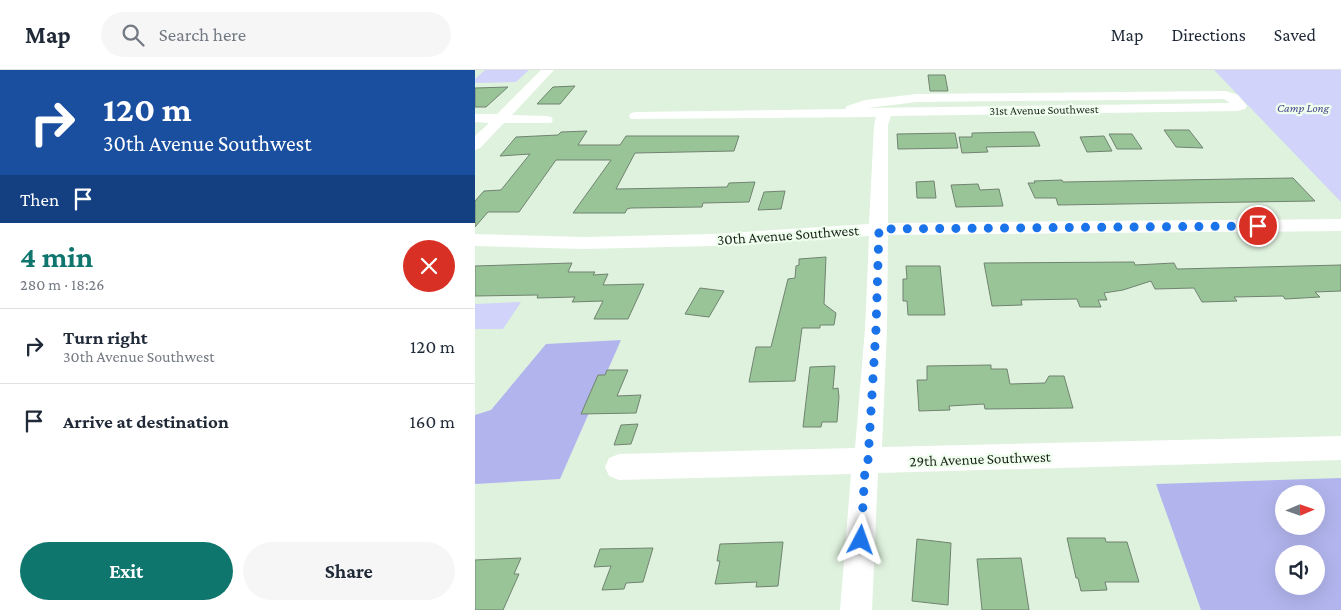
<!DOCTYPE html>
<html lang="en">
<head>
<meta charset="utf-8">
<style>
  :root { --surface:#fff; --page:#f6f6f7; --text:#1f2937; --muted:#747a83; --line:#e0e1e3; --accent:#0f766e }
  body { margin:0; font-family:"Crimson Pro",serif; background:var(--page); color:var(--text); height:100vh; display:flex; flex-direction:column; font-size:19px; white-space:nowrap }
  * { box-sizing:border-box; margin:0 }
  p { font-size:16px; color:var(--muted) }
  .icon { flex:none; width:28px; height:28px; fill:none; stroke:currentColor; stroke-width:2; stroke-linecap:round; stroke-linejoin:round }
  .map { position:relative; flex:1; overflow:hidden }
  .sheet { display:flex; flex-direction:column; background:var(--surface); width:475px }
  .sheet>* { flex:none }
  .banner { background:#1a4fa0; color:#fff; overflow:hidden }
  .needle { width:32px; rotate:88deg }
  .fabs { position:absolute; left:800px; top:415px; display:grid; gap:10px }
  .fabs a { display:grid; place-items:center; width:50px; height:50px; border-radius:50%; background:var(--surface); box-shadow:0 5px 20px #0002; font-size:25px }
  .pin { position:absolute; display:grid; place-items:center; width:42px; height:42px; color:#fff; margin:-21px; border:2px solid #fff; border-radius:50%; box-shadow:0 1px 5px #0007 }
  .me { position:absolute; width:55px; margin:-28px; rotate:4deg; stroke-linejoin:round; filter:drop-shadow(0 0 4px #0008) }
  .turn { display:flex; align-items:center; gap:18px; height:105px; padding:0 20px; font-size:22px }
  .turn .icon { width:65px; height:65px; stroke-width:2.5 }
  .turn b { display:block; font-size:35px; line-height:42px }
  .then { display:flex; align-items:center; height:48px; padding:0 20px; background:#0003; gap:10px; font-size:19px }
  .round { display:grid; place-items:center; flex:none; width:52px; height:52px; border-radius:26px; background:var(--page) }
  .head { display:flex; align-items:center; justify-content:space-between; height:85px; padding:0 20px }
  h1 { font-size:30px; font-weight:700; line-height:38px; color:var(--accent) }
  .button { display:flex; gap:10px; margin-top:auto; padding:10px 20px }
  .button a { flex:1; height:58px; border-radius:30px; background:var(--accent); color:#fff; font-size:20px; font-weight:700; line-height:58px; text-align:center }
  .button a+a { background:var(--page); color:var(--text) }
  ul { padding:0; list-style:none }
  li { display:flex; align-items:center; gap:15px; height:75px; padding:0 20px; border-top:1px solid var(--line) }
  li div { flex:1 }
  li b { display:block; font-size:19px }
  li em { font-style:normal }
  header { display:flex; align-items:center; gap:30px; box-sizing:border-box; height:70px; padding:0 25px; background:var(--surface); border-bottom:1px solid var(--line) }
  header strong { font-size:24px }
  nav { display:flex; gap:28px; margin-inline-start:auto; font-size:18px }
  .search { width:350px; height:45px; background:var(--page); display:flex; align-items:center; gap:12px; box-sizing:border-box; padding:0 18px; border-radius:28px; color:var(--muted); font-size:19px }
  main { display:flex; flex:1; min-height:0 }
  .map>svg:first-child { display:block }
</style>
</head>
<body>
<header>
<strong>Map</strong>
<div class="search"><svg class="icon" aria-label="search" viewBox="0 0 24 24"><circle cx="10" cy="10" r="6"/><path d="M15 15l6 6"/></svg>Search here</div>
<nav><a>Map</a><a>Directions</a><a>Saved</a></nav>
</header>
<main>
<section class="sheet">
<div class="banner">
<div class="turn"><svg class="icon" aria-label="right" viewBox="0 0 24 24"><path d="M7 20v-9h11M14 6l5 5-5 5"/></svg><div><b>120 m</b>30th Avenue Southwest</div></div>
<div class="then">Then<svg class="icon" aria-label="arrive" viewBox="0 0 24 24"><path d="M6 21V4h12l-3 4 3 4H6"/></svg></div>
</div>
<div class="head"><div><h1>4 min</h1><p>280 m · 18:26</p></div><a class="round" style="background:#d93025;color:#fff"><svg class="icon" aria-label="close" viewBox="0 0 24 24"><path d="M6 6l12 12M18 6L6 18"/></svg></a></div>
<ul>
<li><svg class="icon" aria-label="right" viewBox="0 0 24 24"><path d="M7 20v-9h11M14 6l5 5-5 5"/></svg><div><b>Turn right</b><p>30th Avenue Southwest</p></div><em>120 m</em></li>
<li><svg class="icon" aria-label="arrive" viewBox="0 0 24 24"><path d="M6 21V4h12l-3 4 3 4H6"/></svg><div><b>Arrive at destination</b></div><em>160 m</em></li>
</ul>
<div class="button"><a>Exit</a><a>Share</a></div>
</section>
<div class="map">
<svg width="866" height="540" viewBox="0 0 866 540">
  <rect width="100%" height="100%" fill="#dff2de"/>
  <g fill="#d1d3fa">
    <polygon points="10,0 54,0 41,12 0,13 0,9"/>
    <polygon points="739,0 866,0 866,132"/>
    <polygon points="46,232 28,259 0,259 0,234"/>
  </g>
  <g fill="#b2b5ed" fill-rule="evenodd">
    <polygon points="146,270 85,409 0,414 0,345 16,340 71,274"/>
    <path d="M866,408V540H726L681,414ZM809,424H841V456H809ZM809,484H841V516H809Z"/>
  </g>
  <g fill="#98c497" stroke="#718371">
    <polygon points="453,5 470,5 473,21 455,21"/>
    <polygon points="100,16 85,34 62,34 78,17"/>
    <polygon points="33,17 11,37 0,37 0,18"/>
    <polygon points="689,60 714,60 728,78 701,77"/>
    <polygon points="112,61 103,75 145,75 151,66 264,66 259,81 160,83 141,119 252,117 254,113 280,112 274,132 228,133 227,137 156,138 152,139 150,143 98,143 136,90 81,90 44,142 13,142 0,157 0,131 9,121 26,120 55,84 25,86 41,67 83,65 86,62"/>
    <polygon points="549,62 559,62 565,76 511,77 513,82 487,83 484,67 497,67 497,63"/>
    <polygon points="480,63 483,78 423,79 422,64"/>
    <polygon points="634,64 657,64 667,79 642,79"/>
    <polygon points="629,66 637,81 612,82 605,67"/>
    <polygon points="818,108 840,131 583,135 581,128 560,128 553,113 560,113 559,111 587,110 588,112"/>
    <polygon points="459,111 461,128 442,128 441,112"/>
    <polygon points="503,114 505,120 524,119 528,136 481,137 476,115"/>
    <polygon points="310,121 306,139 283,140 289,122"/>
    <polygon points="351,187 349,234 361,243 359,255 345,255 345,258 327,258 320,311 274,312 281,277 296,277 313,209 320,208 321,196 324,195 324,189"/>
    <polygon points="659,192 660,195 699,193 702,199 866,195 866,221 840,222 845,227 810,229 808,226 759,227 762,231 727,232 719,218 680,219 676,211 648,220 629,223 632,230 623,230 626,237 605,237 602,229 546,230 547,235 517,236 509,193"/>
    <polygon points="97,193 93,202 120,202 118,205 133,204 128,215 169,214 153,249 119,249 128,231 97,232 100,227 62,228 63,225 0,226 0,196"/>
    <polygon points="431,196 465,196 470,245 433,245 432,231 428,231 428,209 432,209"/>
    <polygon points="225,218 249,221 234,247 210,244"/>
    <polygon points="516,295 516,299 532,299 535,314 570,313 574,306 589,306 598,338 510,339 509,334 474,336 475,340 444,341 442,310 452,310 452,296"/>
    <polygon points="360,296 358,319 363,318 364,327 362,352 347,352 346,357 328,357 335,297"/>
    <polygon points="132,300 153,300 142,326 166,325 161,343 106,344 123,305 130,305"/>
    <polygon points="163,354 156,374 139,375 146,355"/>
    <polygon points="592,468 630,468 631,472 652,472 664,512 630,512 632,520 606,521 603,508 601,508"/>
    <polygon points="442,469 476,473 473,535 437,531"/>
    <polygon points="308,472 303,516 281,517 282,512 240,514 245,491 242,491 245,474"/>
    <polygon points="178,478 168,512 151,513 149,519 127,520 136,496 119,497 125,479"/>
    <polygon points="46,488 39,504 44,504 28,540 0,540 0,490"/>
    <polygon points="546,488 554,540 507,540 502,489"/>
  </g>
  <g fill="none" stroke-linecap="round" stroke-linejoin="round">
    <g fill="#fff" fill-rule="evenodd">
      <polygon points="66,0 79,0 37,45 71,46 76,47 78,50 76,53 29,53 5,78 0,80 0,66 14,53 0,52 0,44 22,44"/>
      <path d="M751,21L763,25L772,36L770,39L762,41L416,46L413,55V153L866,149V161L413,165L412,259L407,377L866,366V390L403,403L397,540H365L376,404L144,410L134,406L130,397L134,388L144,384L380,378L390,259L394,166L238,176L109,179L0,176V164L109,167L238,164L394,154L399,55L401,47L156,49L154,46L156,43L161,42L370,39L372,36L390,30L442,24ZM749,29L755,33L392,38L442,32Z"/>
    </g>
  </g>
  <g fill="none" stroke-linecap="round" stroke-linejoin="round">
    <polyline stroke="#1a73e8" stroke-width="9" stroke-dasharray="0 16.2" points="386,470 390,399 393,390 401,259 404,159 783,156"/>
  </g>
  <g text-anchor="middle" stroke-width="4.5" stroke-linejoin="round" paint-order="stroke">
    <g font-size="12" font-style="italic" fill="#4c4a8e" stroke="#efffee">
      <text x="828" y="42">Camp Long</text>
    </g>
    <g font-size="12" fill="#1c231b" stroke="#efffee">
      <text transform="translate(569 40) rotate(-1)" y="4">31st Avenue Southwest</text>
    </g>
    <g font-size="15" fill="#1c231b" stroke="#efffee">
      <text transform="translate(313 165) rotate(-4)" y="5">30th Avenue Southwest</text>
      <text transform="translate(505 389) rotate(-2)" y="5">29th Avenue Southwest</text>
    </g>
  </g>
</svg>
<div class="fabs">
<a><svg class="needle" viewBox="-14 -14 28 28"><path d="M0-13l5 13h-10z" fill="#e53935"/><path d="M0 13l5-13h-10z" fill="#747a83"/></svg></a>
<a><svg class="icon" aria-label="sound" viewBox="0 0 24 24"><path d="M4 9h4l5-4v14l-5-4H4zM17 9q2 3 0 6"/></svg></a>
</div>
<div class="pin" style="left:783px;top:156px;background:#d93025"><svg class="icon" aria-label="arrive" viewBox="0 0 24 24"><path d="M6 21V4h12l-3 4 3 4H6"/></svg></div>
<svg class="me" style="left:386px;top:470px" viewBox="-20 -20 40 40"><path d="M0-17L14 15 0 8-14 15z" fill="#1a73e8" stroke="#fff" stroke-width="4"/></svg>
</div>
</main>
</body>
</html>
